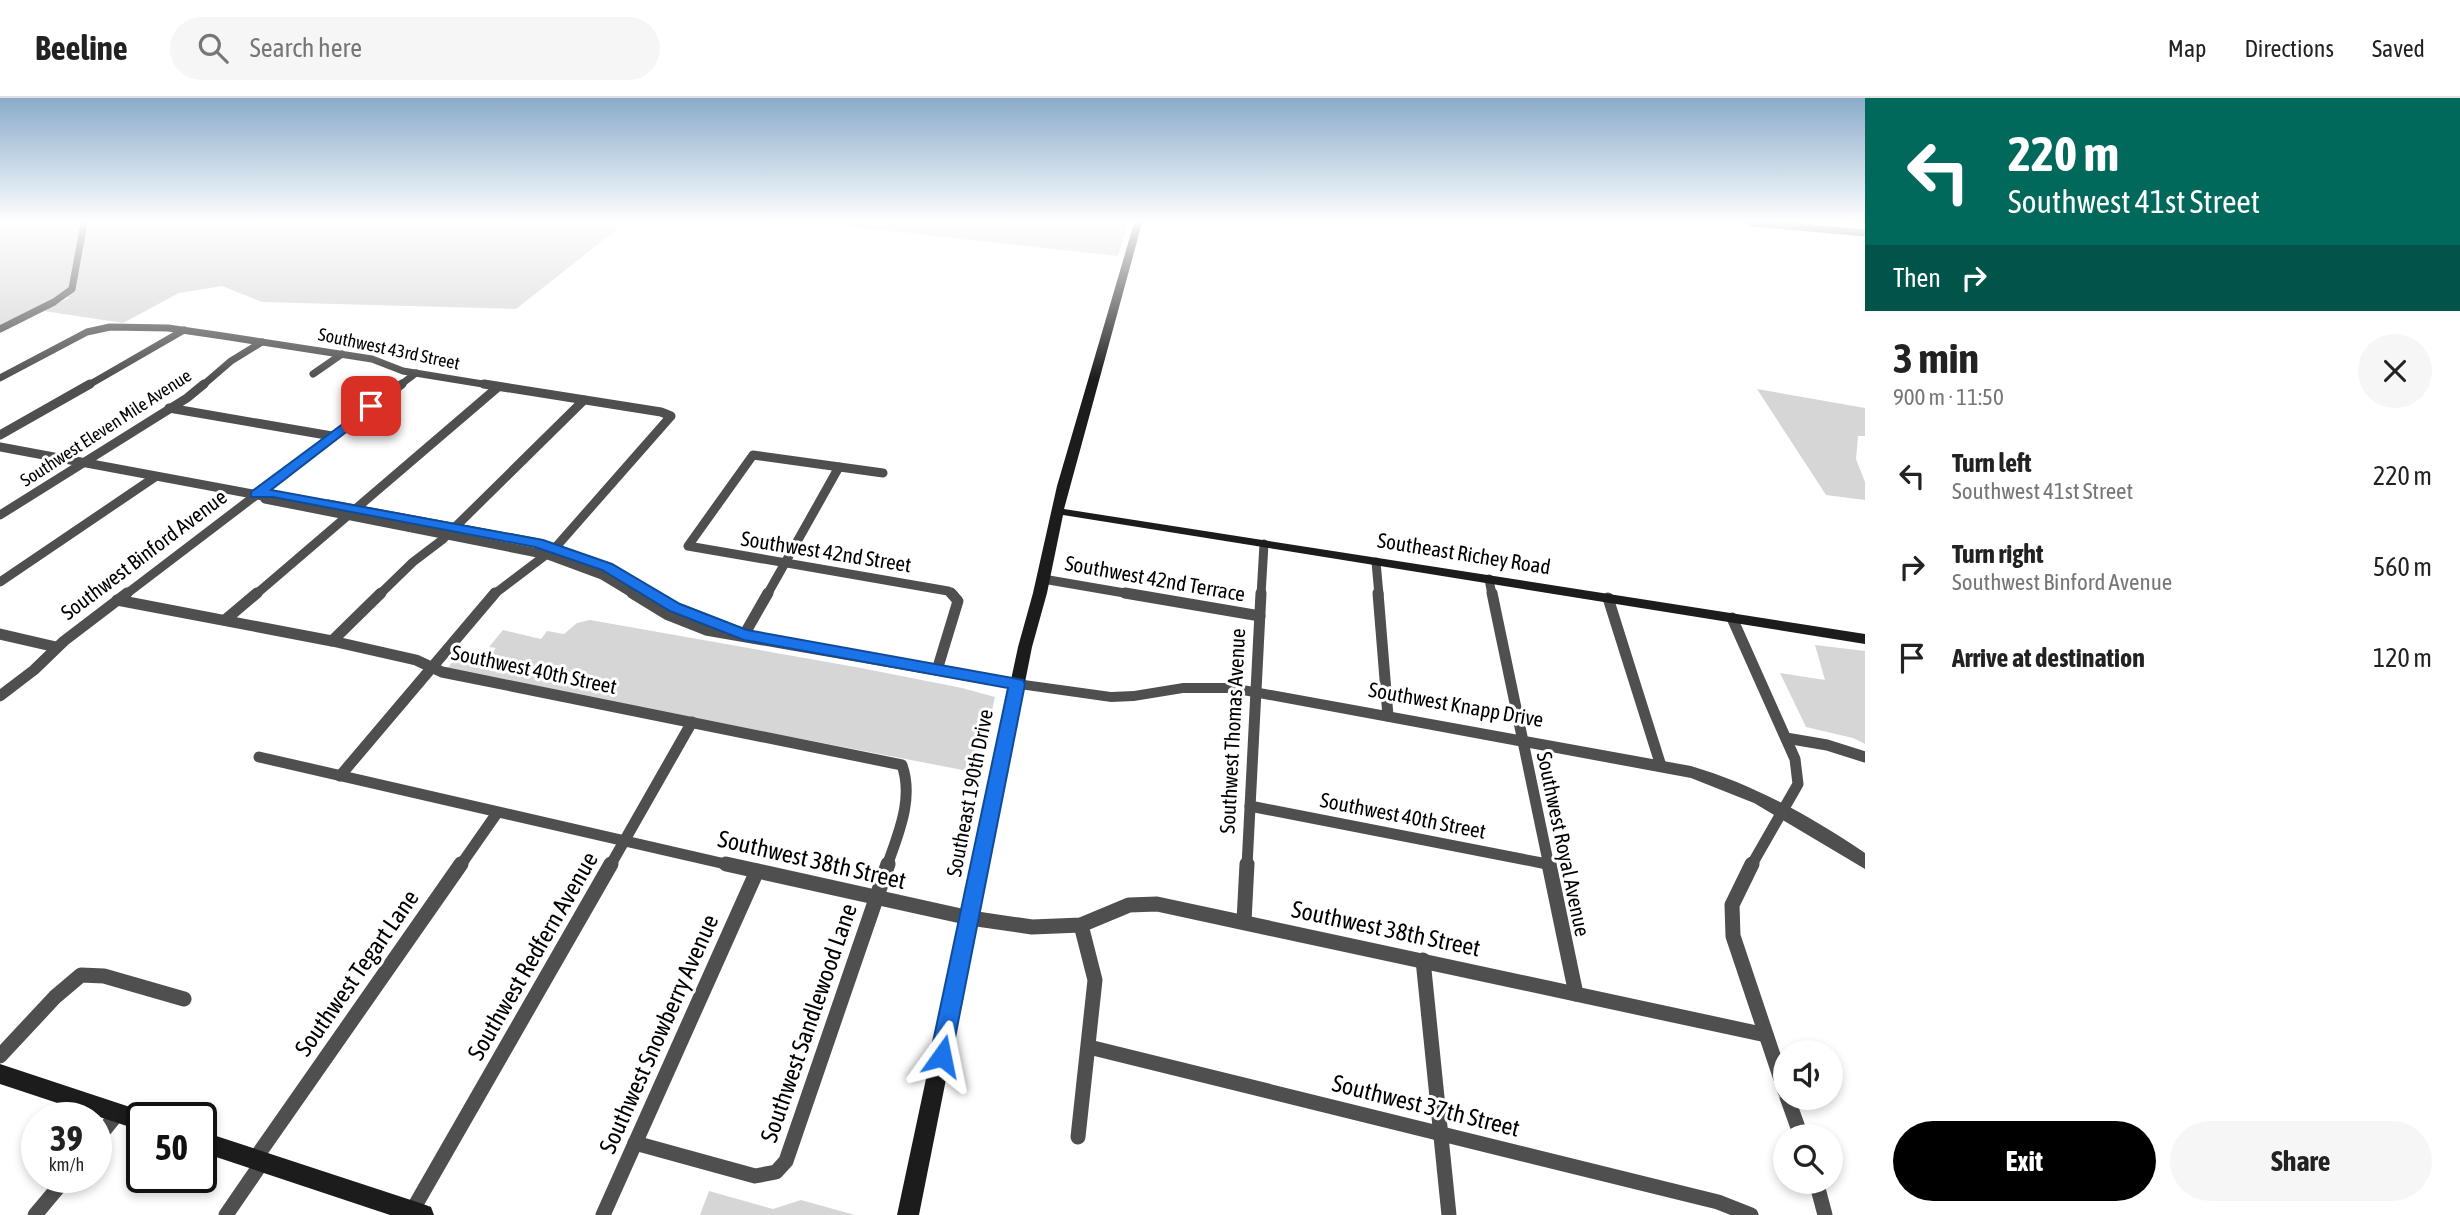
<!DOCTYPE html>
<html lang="en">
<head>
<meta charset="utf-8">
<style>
  :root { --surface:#fff; --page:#f6f6f6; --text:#222; --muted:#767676; --line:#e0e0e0; --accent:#000 }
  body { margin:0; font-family:"Asap Condensed",sans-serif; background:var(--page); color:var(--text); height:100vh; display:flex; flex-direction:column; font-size:26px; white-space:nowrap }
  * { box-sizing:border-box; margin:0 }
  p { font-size:23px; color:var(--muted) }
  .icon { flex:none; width:38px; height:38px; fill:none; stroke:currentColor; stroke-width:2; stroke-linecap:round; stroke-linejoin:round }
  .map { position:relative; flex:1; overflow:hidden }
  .panel { display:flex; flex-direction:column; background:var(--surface); width:595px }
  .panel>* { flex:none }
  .guide { background:#00695c; color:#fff; overflow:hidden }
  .controls { position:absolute; left:1773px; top:942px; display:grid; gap:14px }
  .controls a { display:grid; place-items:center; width:70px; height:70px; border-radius:50%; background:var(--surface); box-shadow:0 4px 10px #0003; font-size:35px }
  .speed { position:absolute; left:21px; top:1004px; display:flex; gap:14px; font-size:35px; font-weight:700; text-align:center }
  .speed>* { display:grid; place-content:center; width:91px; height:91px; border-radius:50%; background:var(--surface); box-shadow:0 4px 10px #0003; line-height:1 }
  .speed small { font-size:18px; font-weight:400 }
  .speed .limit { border:4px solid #111; border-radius:10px; background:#fff; color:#111 }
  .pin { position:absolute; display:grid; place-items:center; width:60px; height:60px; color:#fff; margin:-30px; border-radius:14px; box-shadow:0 4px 10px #0006 }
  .me { position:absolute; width:77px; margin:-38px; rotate:12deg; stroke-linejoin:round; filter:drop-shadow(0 0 5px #0008) }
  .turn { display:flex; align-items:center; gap:24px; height:147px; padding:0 28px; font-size:32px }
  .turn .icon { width:91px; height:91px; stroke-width:2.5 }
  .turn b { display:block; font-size:49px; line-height:60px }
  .then { display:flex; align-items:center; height:66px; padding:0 28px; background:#0003; gap:14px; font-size:26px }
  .round { display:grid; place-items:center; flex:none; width:74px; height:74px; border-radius:37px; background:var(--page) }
  .headline { display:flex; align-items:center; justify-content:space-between; height:119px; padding:0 28px }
  h1 { font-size:42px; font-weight:700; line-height:52px }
  .cta { display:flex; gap:14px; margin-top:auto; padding:14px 28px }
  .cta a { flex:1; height:80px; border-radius:42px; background:var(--accent); color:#fff; font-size:28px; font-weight:700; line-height:80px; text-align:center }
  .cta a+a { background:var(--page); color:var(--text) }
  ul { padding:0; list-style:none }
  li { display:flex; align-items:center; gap:21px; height:91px; padding:0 28px }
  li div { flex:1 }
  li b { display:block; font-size:26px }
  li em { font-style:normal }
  header { display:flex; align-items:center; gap:42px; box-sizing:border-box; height:98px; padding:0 35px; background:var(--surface); border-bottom:2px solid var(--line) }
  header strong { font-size:33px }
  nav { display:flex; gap:38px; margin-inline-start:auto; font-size:24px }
  .search { width:490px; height:63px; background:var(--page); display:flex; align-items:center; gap:18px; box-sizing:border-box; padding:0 24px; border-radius:38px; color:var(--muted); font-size:26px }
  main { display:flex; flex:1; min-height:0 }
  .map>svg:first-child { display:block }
</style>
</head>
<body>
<header>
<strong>Beeline</strong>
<div class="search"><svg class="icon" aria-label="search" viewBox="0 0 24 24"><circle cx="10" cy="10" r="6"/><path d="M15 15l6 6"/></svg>Search here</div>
<nav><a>Map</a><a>Directions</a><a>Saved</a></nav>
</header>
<main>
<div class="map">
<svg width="1865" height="1117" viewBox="0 0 1865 1117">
  <rect width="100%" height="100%" fill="#fff"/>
  <g fill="#d6d6d6">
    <polygon points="0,125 625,125 516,211 262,204 222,188 179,195 123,225 44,213 70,199 59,198 0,228"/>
    <polygon points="815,125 1128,125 1118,158"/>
    <polygon points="1757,291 1865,310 1865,338 1858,338 1856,361 1865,384 1865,402 1826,397"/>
    <polygon points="590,522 861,570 962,590 995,599 978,675 446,572 454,562 482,567 496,550 489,549 503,532 541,541 547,533 564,536 577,525"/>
    <polygon points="1815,547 1865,553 1865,646 1853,640 1806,629 1780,575 1825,582"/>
    <polygon points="709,1093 773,1111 801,1102 855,1117 700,1117"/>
  </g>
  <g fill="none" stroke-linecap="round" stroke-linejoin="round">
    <g stroke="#4f4f4f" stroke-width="7">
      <polyline points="1752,125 1865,135"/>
      <polyline points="0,231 54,204 72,191 84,125"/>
      <polyline points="313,276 342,256"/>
      <polyline points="0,280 87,234 110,229 168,230 223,238 372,261 403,273 495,288"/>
      <polyline points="87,288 184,232"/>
      <polyline points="202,288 231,263 262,244"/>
      <polyline points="399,288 416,275"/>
    </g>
    <g stroke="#4f4f4f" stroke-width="9">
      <polyline points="484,286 661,314 671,318 555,450 493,497"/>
      <polyline points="169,310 332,338"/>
      <polyline points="0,337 90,286"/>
      <polyline points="0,349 263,398 265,401 548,457 602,477 635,497"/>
      <polyline points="883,375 753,357 688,448 948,493 954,497"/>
      <polyline points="328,406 538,445 607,469 654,497"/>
      <polyline points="0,417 187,300 204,286"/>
      <polyline points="1376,464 1379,497"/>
      <polyline points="1043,481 1136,497"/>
      <polyline points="1489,481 1492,497"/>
      <polyline points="0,484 155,379"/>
      <polyline points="125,497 402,286"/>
      <polyline points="255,497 498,289"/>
      <polyline points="379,497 413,464 442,442 584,302"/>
      <polyline points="767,497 839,369"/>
      <polyline points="1261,497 1264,446"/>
    </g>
    <g stroke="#4f4f4f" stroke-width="11">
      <polyline points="632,495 668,517 706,532 1017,586"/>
      <polyline points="651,495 675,509 739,534"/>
      <polyline points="1125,495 1260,518"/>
      <polyline points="1378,495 1388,618"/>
      <polyline points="1492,495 1549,768"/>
      <polyline points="1608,500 1661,668"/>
      <path d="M117,502L332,543L416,562L442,574L902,667C914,701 898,736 887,768"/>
      <polyline points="1732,520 1795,661 1798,686 1751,768"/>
      <polyline points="225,522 257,495"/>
      <polyline points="0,536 56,549"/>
      <polyline points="744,537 768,495"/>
      <polyline points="332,543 381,495"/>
      <polyline points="937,572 958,503 951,495"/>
      <polyline points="0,598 34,572 64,543 127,495"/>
      <polyline points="1786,640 1827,647 1865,659"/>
      <polyline points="259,659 734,768"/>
      <polyline points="340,678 495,495"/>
      <polyline points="1250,708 1547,766"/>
      <polyline points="460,768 497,715"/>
      <polyline points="610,768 692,624"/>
      <polyline points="1247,768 1261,495"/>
    </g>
    <g stroke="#4f4f4f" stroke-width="15">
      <polyline points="726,766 970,820 1032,829 1081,827 1129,807 1157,806 1766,937"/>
      <polyline points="1549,766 1576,896"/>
      <polyline points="1752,766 1732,807 1733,838 1785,993"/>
      <polyline points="1244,823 1247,766"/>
      <polyline points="1423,862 1449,1117"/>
      <polyline points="1089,949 1718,1104 1751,1117"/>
      <polyline points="0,958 55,899 81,877 104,878 184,901"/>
      <polyline points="1787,999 1801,1038"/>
      <polyline points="1078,1039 1095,882 1081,827"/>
      <polyline points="96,1042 118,1015"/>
      <polyline points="635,1045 755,1078 776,1074 786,1063 888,766"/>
      <polyline points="255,1061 461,766"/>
      <polyline points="1816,1083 1825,1117"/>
      <polyline points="412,1113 611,766"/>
      <polyline points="35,1117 66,1080"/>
      <polyline points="226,1117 263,1063"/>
      <polyline points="603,1117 757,773"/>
    </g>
    <path fill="#4f4f4f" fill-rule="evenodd" d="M1017,581L1111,594L1134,593L1183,585H1232L1691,668C1755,687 1810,718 1865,755V771L1754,705L1691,680L1232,595H1183L1134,603L1111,604L1012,590L1010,586L1012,582Z"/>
    <g fill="#1c1c1c" fill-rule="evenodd">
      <polygon points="1134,125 1142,125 1064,411 1865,536 1865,546 1063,417 1047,495 1032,549 919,1117 897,1117 1018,549 1033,495 1057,388"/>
      <polygon points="0,966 142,1013 149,1016 151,1020 142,1020 142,1033 0,986"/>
      <polygon points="201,1033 423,1106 431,1109 434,1117 390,1117 201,1054"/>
    </g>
  </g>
  <linearGradient id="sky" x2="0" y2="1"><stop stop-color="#8aabca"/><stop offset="0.44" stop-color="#fff"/><stop offset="1" stop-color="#fff" stop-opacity="0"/></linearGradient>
  <rect width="1865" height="281" fill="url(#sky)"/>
  <polygon fill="#1a73e8" stroke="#114b97" stroke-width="2" points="371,305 376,306 376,311 271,392 543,442 612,466 680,506 747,532 1023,582 1025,586 950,965 942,969 934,965 930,958 1008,590 744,542 670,513 602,472 535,449 273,399 251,399 251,394"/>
  <g text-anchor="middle" stroke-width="6" stroke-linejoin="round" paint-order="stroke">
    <g font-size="18" fill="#000" stroke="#fff">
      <text transform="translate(389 251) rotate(12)" y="6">Southwest 43rd Street</text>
      <text transform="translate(106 330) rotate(-33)" y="6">Southwest Eleven Mile Avenue</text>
    </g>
    <g font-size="21" fill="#000" stroke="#fff">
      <text transform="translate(826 454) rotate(9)" y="7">Southwest 42nd Street</text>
      <text transform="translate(1464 456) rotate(9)" y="7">Southeast Richey Road</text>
      <text transform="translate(144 457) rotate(-37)" y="7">Southwest Binford Avenue</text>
      <text transform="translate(1155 481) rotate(10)" y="7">Southwest 42nd Terrace</text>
      <text transform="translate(534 572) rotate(12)" y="7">Southwest 40th Street</text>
      <text transform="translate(1456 607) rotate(10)" y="7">Southwest Knapp Drive</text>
      <text transform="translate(1233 633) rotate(-87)" y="7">Southwest Thomas Avenue</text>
      <text transform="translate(970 695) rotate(-79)" y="7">Southeast 190th Drive</text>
      <text transform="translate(1403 718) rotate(11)" y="7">Southwest 40th Street</text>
      <text transform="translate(1563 746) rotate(78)" y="7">Southwest Royal Avenue</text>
    </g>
    <g font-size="24" fill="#000" stroke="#fff">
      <text transform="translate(812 762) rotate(13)" y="8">Southwest 38th Street</text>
      <text transform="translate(1386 831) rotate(12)" y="8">Southwest 38th Street</text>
      <text transform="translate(533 858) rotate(-60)" y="8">Southwest Redfern Avenue</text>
      <text transform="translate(357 875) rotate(-55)" y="8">Southwest Tegart Lane</text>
      <text transform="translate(809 925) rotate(-71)" y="8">Southwest Sandlewood Lane</text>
      <text transform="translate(659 936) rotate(-66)" y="8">Southwest Snowberry Avenue</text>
      <text transform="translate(1426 1008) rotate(14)" y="8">Southwest 37th Street</text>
    </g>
  </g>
</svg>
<div class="controls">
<a><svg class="icon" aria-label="sound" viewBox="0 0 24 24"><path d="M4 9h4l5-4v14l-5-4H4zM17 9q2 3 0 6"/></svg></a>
<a><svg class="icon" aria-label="search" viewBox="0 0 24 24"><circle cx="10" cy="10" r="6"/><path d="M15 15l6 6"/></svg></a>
</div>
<div class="speed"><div>39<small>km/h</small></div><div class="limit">50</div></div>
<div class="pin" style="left:371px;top:308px;background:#d93025"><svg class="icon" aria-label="arrive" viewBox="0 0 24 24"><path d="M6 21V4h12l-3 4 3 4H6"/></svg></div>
<svg class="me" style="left:942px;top:958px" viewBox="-20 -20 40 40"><path d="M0-17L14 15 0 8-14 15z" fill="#1a73e8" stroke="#fff" stroke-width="4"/></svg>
</div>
<section class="panel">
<div class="guide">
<div class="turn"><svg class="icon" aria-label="left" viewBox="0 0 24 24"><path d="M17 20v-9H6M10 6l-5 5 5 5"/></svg><div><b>220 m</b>Southwest 41st Street</div></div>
<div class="then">Then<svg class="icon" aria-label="right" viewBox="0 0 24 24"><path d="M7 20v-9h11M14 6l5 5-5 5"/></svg></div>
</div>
<div class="headline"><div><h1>3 min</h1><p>900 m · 11:50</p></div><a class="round"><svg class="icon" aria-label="close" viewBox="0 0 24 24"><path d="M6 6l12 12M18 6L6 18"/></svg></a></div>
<ul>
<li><svg class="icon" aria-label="left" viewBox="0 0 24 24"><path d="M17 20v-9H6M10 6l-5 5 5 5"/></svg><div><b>Turn left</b><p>Southwest 41st Street</p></div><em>220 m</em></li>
<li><svg class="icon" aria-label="right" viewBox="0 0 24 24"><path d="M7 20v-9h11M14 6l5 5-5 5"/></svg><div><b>Turn right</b><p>Southwest Binford Avenue</p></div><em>560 m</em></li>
<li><svg class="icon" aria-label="arrive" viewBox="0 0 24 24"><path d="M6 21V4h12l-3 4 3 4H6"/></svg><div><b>Arrive at destination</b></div><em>120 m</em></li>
</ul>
<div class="cta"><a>Exit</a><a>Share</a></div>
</section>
</main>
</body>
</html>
